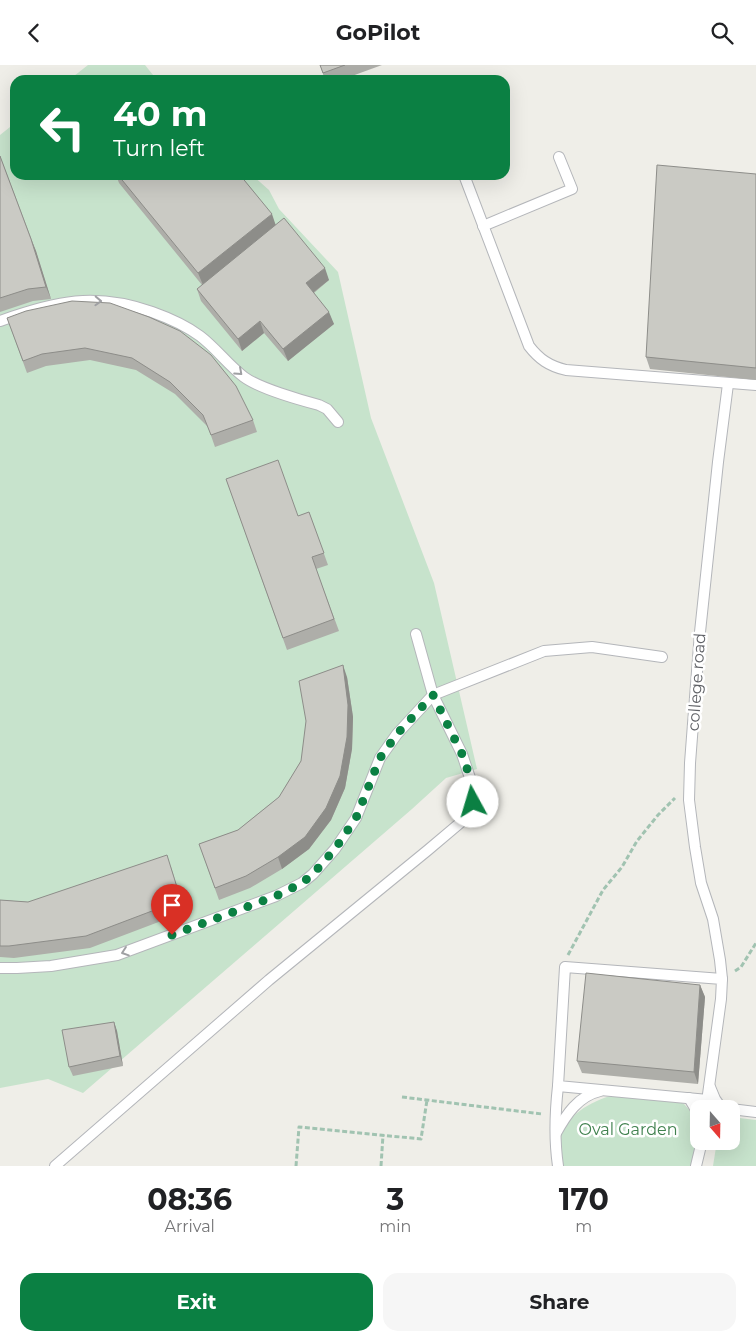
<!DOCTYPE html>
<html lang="en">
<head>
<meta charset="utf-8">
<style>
  :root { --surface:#fff; --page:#f6f6f6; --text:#202124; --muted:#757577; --accent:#0b8043 }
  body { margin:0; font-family:Montserrat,sans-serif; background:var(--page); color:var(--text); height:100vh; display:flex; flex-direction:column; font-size:19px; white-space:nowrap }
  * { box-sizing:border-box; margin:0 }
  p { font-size:16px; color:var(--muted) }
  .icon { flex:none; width:28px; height:28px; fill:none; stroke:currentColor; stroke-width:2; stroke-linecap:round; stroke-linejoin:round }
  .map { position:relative; height:1101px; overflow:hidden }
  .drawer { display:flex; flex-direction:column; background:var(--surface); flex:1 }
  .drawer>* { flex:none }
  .banner { position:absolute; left:10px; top:10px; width:500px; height:105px; border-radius:15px; box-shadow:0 5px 20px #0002; background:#0b8043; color:#fff; overflow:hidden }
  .needle { width:32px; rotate:160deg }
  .buttons { position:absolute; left:690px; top:1035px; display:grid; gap:10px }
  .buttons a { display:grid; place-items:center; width:50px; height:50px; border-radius:10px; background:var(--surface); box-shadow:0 5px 20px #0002; font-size:25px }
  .pin { position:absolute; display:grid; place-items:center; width:42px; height:42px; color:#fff; margin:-51px -21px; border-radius:50% 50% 50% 0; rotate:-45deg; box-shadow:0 0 5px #0007 }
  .pin .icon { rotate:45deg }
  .me { position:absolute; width:55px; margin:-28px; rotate:354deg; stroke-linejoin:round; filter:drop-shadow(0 0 4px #0008) }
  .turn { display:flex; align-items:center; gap:18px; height:105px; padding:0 20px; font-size:22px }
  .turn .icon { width:65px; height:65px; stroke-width:2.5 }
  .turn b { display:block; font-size:35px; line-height:42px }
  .eta { display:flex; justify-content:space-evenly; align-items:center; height:85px; text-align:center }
  .eta b { font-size:30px; font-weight:700; line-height:35px }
  .action { display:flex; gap:10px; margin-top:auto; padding:10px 20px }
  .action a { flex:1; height:58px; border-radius:15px; background:var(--accent); color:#fff; font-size:20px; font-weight:700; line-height:58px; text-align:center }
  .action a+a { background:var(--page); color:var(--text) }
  header { display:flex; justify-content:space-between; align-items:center; height:65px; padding:0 20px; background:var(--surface); font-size:22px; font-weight:700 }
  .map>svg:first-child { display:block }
</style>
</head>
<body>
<header><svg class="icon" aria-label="back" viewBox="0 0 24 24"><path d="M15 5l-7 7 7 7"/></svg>GoPilot<svg class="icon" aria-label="search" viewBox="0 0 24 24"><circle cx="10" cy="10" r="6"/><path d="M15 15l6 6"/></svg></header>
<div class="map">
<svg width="756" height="1101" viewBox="0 0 756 1101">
  <rect width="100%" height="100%" fill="#efeee8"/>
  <g fill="#c7e3cc">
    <polygon points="88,0 145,0 157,15 69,15"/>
    <polygon points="15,58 15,110 252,110 269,125 279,144 338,207 371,353 434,518 477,704 446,713 412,744 83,1028 48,1014 0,1023 0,70"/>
    <path d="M623,1027L667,1031L684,1039L693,1049L699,1072L694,1101H558C557,1095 555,1087 555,1081C556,1077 559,1071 562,1067C574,1043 598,1034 623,1027Z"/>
    <polygon points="731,1052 756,1055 756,1101 713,1101 717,1076 731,1076"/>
  </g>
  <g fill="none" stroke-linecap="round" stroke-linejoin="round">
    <g stroke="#b4b6ba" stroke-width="12">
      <g id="lane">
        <path d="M464,110L529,281C539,294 549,301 566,305L756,320"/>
        <polyline points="483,161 572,124 559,92"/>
        <path d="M0,256C56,236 95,227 152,247C169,253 185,260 200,271C216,283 228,300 244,312C259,323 300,335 319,340L327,344L338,357"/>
        <polyline points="0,903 17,903 51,901 117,890 276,831 302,818 313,809 335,784 356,753 380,693 397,669 433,630 416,569"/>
        <polyline points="722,914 720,895 713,854 701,818 695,782 689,735 690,698 700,567 718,397 728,319"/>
        <polyline points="710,1022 715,1034 722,1044"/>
        <polyline points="689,1033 699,1050"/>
        <polyline points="706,1044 721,934 722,914 565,902 558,1021 708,1035"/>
        <polyline points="731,1044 756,1047"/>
        <path d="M556,1068C566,1050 578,1031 600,1026"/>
        <polyline points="55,1101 269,915 428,785 460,758 468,748 473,737 474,725 462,689 433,630 544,586 592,582 662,592"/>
        <path d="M558,1101C554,1074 555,1048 558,1021"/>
        <polyline points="696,1101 702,1076"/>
      </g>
    </g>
    <g stroke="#a1c3b1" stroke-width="3" stroke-dasharray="5 2.5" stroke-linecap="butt">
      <polyline points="568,890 603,825 622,802 637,776 658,750 675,733"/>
      <polyline points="735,906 741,902 756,878"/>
      <polyline points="402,1032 542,1049"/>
      <polyline points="296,1101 299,1062 421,1074 427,1035"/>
      <polyline points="381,1101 383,1070"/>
    </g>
    <use href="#lane" stroke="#fff" stroke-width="10"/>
  </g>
  <g fill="#aeaea9">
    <polygon points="320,0 382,0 341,15 325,15"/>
    <polygon points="0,91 36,186 51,234 33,236 0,247"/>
    <polygon points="756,109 756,315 650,304 646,292"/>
    <polygon points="116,110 240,110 276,160 329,215 314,228 334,259 288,296 264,268 242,286 201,236 197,224 202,220 119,118"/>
    <polygon points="72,236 253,355 257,367 215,382 208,362 175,329 136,305 90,295 46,301 27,308 7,253"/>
    <polygon points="226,414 298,451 309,447 328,500 316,504 339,566 287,585"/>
    <polygon points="347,612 353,652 352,684 345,723 331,755 309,784 282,804 250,823 219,835 199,779 238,765 279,732 301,696"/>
    <polygon points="171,802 185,847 90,883 14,893 0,892 0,835 28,837"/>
    <polygon points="700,920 705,932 698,1019 582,1008 577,996"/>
    <polygon points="114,957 117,966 123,1001 73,1011 69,1002"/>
  </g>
  <g fill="#8d8d89">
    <polygon points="272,149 276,161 203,220 198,208"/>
    <polygon points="31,174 36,186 51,234 46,222"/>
    <polygon points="325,203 329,215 310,230 306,218"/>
    <polygon points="329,247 334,259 288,296 283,284"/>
    <polygon points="260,256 264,268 242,286 238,274"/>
    <polygon points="343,600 347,612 353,652 352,684 345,723 331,755 309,784 282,804 278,792"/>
    <polygon points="700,920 705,932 698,1019 694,1007"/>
    <polygon points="114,957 117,966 123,1001 120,991"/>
  </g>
  <g fill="#cacac4" stroke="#8d8d89">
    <polygon points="320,0 345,0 323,8"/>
    <polygon points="0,91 31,174 46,222 28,224 0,233"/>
    <polygon points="657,100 756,109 756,303 646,292"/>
    <polygon points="118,110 240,110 272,149 198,208"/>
    <polygon points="284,153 325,203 306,218 329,247 283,284 260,256 238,274 197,224"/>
    <polygon points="72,236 110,238 149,252 180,266 211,290 236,321 253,355 211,370 203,350 170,317 132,293 85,283 42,289 23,296 7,253 26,246"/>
    <polygon points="278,395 298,451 309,447 324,488 312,492 334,554 283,573 226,414"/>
    <polygon points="343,600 348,640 347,672 340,711 326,743 305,772 278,792 246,811 215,823 199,779 238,765 279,732 301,696 306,656 299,616"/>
    <polygon points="167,790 181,835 86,871 9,881 0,881 0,835 28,837"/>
    <polygon points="586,908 700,920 694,1007 577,996"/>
    <polygon points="114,957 120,991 69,1002 62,965"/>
  </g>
  <defs><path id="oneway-chevron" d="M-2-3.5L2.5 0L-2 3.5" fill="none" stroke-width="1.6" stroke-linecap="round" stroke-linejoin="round" transform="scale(1.25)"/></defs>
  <g stroke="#9fa0a3">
    <use href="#oneway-chevron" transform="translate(98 236) rotate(2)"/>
    <use href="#oneway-chevron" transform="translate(239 307) rotate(42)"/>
    <use href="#oneway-chevron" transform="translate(125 887) rotate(161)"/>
  </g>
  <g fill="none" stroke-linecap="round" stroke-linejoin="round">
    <polyline stroke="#0b8043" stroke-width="9" stroke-dasharray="0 16.2" points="172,870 276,831 302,818 313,809 335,784 356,753 380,693 397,669 433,630 462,689 474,724 473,737"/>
  </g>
  <g text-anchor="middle" stroke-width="5" stroke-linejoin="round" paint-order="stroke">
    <g font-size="16" fill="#5f6166" stroke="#fff">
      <text transform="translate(696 617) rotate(-86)" y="6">college road</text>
    </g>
    <g font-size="16" fill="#41824f" stroke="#fff">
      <text x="628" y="1070">Oval Garden</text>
    </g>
  </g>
</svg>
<div class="buttons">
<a><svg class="needle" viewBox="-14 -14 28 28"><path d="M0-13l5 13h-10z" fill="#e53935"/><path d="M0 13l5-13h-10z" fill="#757577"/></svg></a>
</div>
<div class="pin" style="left:172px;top:870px;background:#d93025"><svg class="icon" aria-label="arrive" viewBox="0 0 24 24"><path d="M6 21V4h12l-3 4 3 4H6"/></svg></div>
<svg class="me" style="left:473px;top:737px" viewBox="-20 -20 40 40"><circle r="19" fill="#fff"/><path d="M0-13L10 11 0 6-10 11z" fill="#0b8043"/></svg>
<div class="banner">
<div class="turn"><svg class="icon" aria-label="left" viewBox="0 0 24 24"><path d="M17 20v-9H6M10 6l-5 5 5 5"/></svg><div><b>40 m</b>Turn left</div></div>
</div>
</div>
<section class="drawer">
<div class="eta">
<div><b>08:36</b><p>Arrival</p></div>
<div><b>3</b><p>min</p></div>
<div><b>170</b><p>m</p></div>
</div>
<div class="action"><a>Exit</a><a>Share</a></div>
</section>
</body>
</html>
